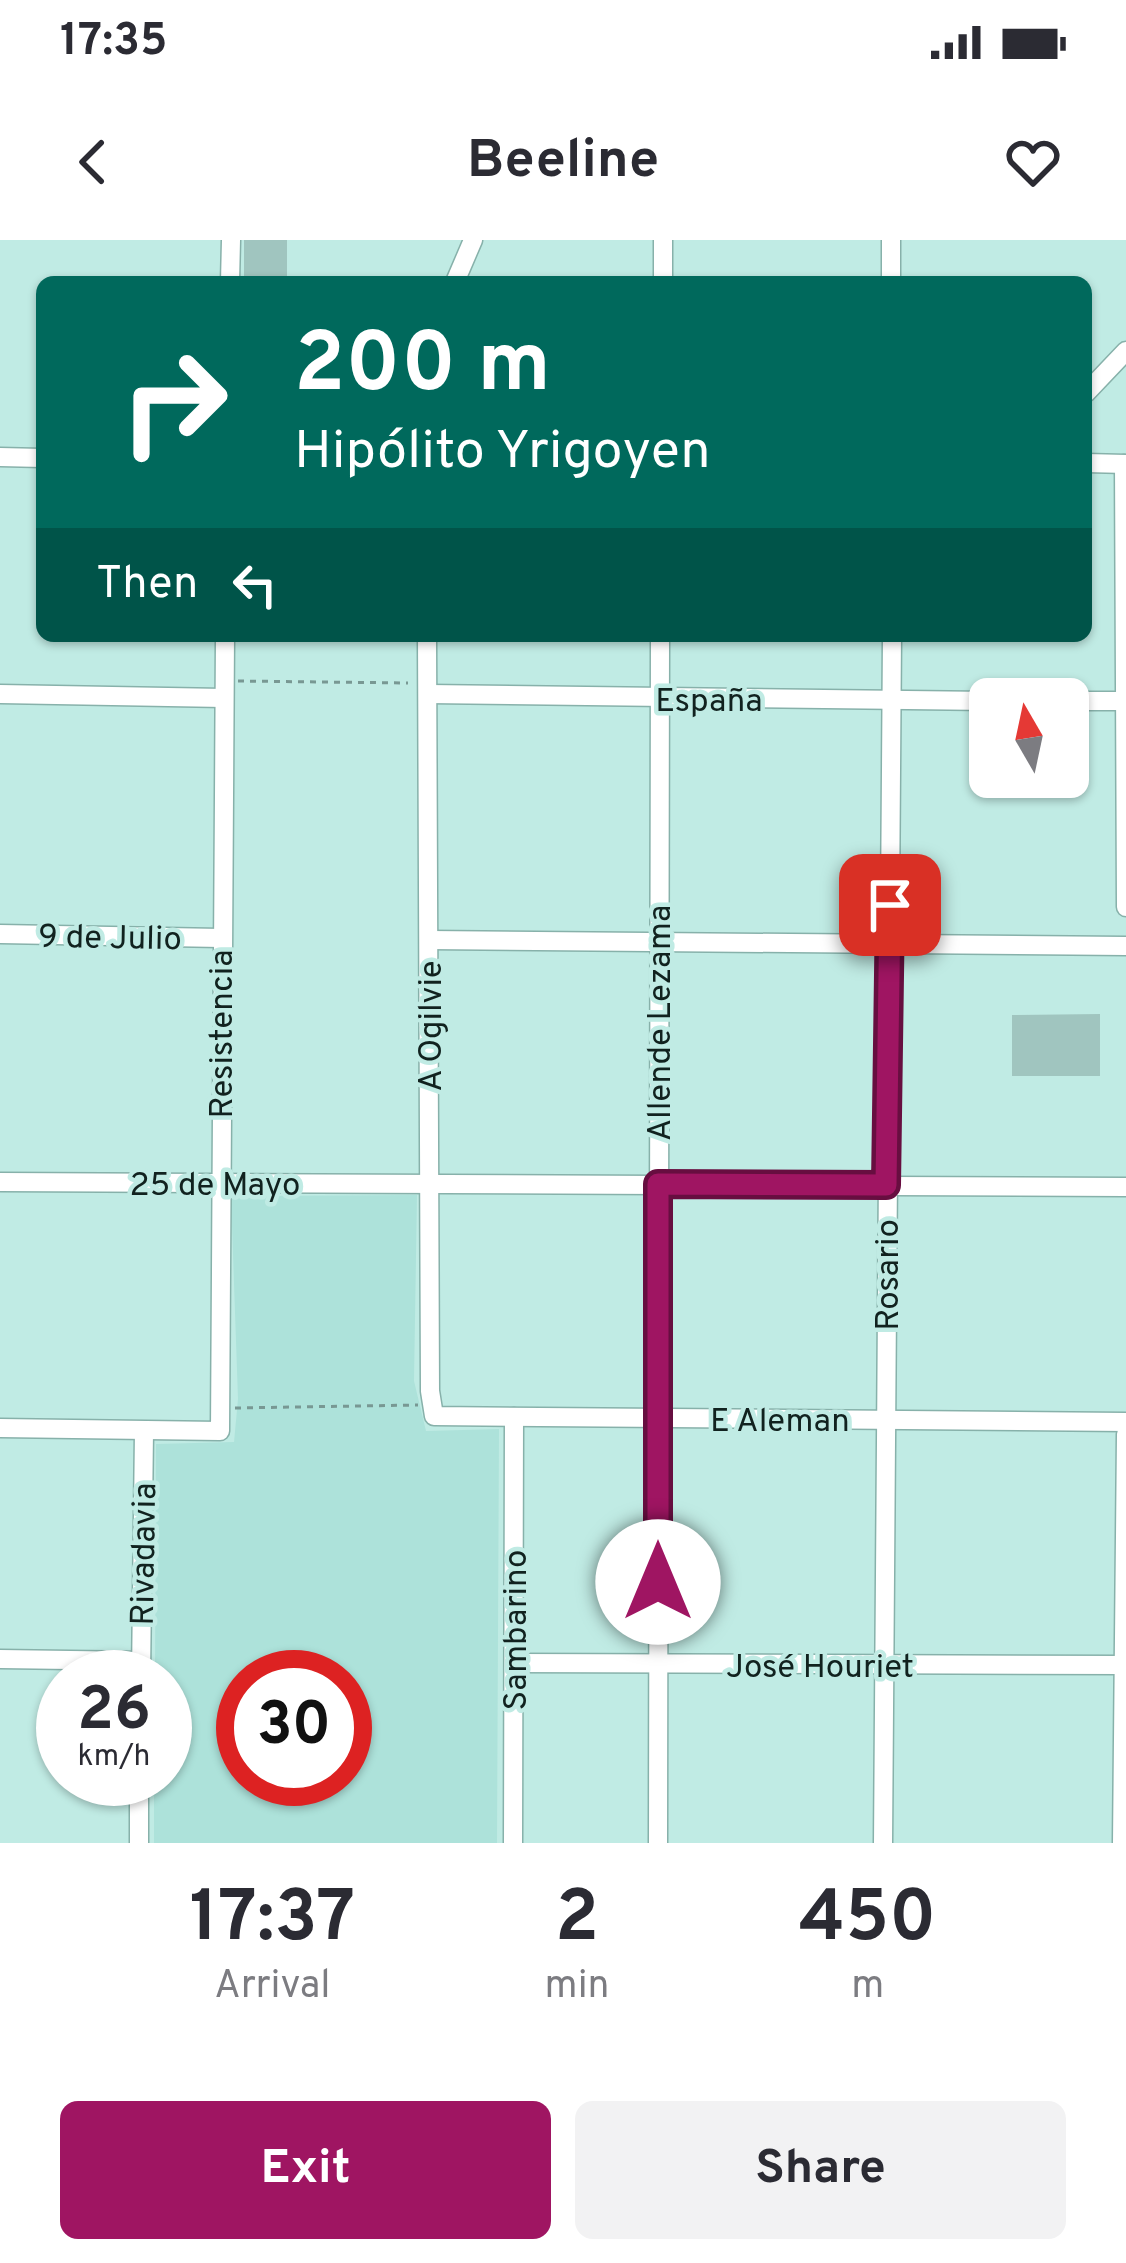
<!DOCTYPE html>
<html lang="en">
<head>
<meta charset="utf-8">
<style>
  :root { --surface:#fff; --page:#f2f2f3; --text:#2b2b33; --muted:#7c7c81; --accent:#9f1562 }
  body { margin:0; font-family:Overpass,sans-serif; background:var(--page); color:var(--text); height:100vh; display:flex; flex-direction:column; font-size:45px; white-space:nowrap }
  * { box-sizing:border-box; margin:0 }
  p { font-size:39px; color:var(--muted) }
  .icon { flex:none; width:66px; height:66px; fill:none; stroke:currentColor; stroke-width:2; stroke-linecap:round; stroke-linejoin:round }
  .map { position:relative; height:1603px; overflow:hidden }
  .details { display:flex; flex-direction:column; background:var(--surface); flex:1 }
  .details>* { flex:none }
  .guide { position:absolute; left:36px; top:36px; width:1056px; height:366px; border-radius:18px; box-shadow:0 3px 9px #0004; background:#00695c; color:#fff; overflow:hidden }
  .needle { width:78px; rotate:351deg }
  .buttons { position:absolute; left:969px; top:438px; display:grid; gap:24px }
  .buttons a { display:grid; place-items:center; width:120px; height:120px; border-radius:18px; background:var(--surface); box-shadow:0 3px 9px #0004; font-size:60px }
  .speed { position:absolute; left:36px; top:1410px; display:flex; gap:24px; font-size:60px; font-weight:700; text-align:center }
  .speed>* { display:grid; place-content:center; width:156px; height:156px; border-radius:50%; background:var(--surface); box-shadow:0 3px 9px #0004; line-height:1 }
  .speed small { font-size:30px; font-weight:400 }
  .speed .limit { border:18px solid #d22; background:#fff; color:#111 }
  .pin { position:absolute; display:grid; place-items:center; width:102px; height:102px; color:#fff; margin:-51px; border-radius:24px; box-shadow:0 6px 18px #0006 }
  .me { position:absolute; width:132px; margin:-66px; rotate:0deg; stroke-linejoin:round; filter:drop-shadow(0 0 9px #0008) }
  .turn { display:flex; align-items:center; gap:42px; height:252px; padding:0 60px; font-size:54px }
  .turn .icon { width:156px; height:156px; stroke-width:2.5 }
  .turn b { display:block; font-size:84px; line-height:102px }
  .then { display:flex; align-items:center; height:114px; padding:0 60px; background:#0003; gap:24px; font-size:45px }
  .eta { display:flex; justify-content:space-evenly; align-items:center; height:204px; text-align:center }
  .eta b { font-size:72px; font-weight:700; line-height:84px }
  .cta { display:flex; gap:24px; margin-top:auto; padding:24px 60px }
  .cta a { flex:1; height:138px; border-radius:18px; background:var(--accent); color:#fff; font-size:48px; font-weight:700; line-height:138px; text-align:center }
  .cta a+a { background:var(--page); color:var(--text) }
  .status { display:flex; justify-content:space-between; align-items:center; height:84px; padding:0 60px; background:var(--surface); direction:ltr }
  .status svg { height:33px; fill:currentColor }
  header { display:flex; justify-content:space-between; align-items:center; height:156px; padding:0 60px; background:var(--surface); font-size:54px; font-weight:700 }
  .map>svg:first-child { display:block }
</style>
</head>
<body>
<div class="status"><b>17:35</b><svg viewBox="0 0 49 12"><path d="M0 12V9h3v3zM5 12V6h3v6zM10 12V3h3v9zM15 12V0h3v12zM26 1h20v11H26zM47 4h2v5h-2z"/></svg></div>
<header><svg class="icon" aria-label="back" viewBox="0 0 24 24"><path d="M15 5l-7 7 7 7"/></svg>Beeline<svg class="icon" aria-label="heart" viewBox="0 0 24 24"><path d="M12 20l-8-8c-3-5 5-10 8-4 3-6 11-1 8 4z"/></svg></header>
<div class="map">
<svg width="1126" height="1603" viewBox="0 0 1126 1603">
  <rect width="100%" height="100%" fill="#c0ebe4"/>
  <path fill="#ade2da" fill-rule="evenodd" d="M417,955L414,1141L426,1191L499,1189L497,1603H154V1539H165V1437H155L156,1204L234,1202L238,1159L231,956ZM243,1437H345V1539H243Z"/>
  <g fill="#a0c5bf">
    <rect x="244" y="0" width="43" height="42"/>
    <polygon points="1100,774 1100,836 1012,836 1012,775"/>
  </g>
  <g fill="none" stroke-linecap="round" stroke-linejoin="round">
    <g stroke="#87b1aa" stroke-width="21">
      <g id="minor">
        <polyline points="891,0 891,42"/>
        <polyline points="230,42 231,0"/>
        <polyline points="455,42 473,0"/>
        <polyline points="663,42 663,0"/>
        <polyline points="1086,153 1126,111"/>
        <polyline points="0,217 42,218"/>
        <polyline points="1086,223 1126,224"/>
        <polyline points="1124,224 1126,667"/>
        <polyline points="427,396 430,1151 434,1176 1126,1182"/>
        <polyline points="0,454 224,458"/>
        <polyline points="428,454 990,461"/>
        <polyline points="1068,461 1126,461"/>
        <polyline points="0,694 221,698"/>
        <polyline points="429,700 1126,706"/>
        <polyline points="0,942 1126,947"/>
        <polyline points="0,1188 220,1191 225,396"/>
        <polyline points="0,1419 141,1421"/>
        <polyline points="514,1423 1126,1425"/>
        <polyline points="141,1437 144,1191"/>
        <polyline points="139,1603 139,1539"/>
        <polyline points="513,1603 514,1177"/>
        <polyline points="658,1603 660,396"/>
        <polyline points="883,1603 892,396"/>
        <polyline points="1122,1603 1126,1194"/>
      </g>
    </g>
    <g stroke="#789893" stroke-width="3" stroke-dasharray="6 6" stroke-linecap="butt">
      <polyline points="238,441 408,443"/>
      <polyline points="235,1168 418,1165"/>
    </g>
    <use href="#minor" stroke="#fff" stroke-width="18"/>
  </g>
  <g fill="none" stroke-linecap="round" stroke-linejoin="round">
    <g stroke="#670e40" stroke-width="30">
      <polyline id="route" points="658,1342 658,944 886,945 890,665"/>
    </g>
    <use href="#route" stroke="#9f1562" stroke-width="21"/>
  </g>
  <g text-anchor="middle" stroke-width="9" stroke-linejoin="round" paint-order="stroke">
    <g font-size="33" fill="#11221f" stroke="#c0ebe4">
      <text x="709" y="471">España</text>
      <text transform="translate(110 696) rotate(1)" y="12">9 de Julio</text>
      <text transform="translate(658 783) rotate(-90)" y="12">Allende Lezama</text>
      <text transform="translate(429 786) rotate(-90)" y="12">A Ogilvie</text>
      <text transform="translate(220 794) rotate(-90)" y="12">Resistencia</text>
      <text x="215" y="955">25 de Mayo</text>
      <text transform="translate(886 1035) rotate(-90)" y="12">Rosario</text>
      <text x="780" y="1191">E Aleman</text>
      <text transform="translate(142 1314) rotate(-89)" y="12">Rivadavia</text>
      <text transform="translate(514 1390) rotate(-90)" y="12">Sambarino</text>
      <text x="820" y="1437">José Houriet</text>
    </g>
  </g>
</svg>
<div class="buttons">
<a><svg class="needle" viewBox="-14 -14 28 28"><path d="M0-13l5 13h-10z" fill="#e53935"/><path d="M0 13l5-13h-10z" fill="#7c7c81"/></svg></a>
</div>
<div class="speed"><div>26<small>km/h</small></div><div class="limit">30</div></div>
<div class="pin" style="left:890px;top:665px;background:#d93025"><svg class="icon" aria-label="arrive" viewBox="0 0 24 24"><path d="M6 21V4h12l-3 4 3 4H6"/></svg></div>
<svg class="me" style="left:658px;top:1342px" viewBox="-20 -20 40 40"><circle r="19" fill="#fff"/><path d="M0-13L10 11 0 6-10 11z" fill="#9f1562"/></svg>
<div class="guide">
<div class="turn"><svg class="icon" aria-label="right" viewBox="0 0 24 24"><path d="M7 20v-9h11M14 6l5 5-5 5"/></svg><div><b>200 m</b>Hipólito Yrigoyen</div></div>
<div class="then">Then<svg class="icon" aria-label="left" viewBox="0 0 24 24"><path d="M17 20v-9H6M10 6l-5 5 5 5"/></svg></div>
</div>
</div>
<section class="details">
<div class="eta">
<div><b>17:37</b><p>Arrival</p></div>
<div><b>2</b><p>min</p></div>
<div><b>450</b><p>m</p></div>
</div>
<div class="cta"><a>Exit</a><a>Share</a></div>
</section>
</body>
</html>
